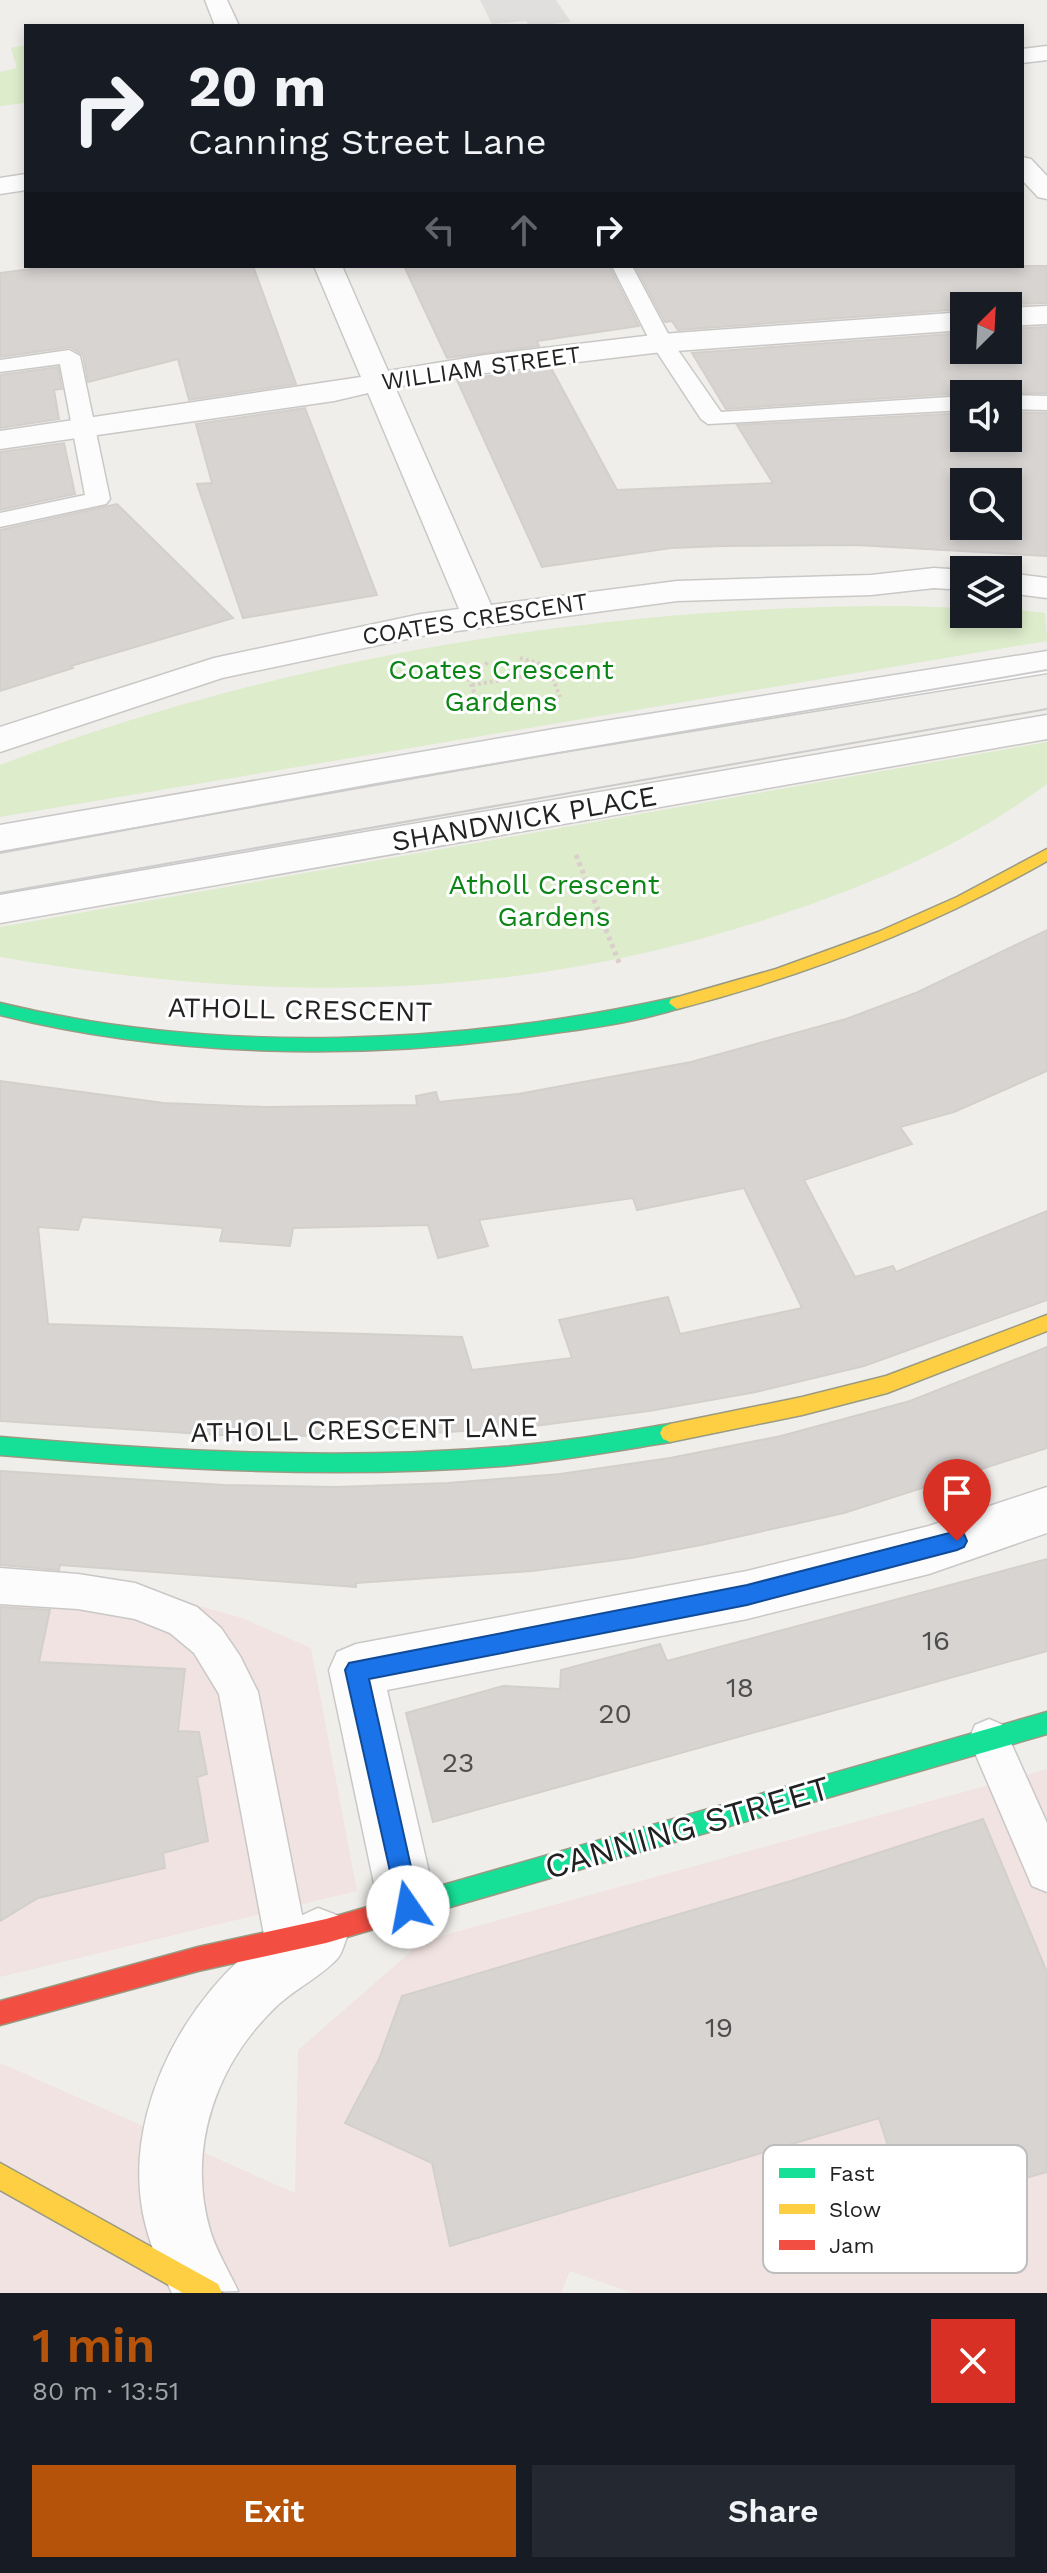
<!DOCTYPE html>
<html lang="en">
<head>
<meta charset="utf-8">
<style>
  :root { --surface:#171b24; --page:#242831; --text:#f1f3f6; --muted:#9ea1a6; --accent:#b45309 }
  body { margin:0; font-family:"Work Sans",sans-serif; background:var(--page); color:var(--text); height:100vh; display:flex; flex-direction:column; font-size:30px; white-space:nowrap }
  * { box-sizing:border-box; margin:0 }
  p { font-size:26px; color:var(--muted) }
  .icon { flex:none; width:44px; height:44px; fill:none; stroke:currentColor; stroke-width:2; stroke-linecap:round; stroke-linejoin:round }
  .map { position:relative; height:2293px; overflow:hidden }
  .details { display:flex; flex-direction:column; background:var(--surface); flex:1 }
  .details>* { flex:none }
  .hud { position:absolute; left:24px; top:24px; width:1000px; height:244px; border-radius:0px; box-shadow:0 4px 12px #0003; background:#171b24; color:var(--text); overflow:hidden }
  .needle { width:52px; rotate:24deg }
  .fabs { position:absolute; left:950px; top:292px; display:grid; gap:16px }
  .fabs a { display:grid; place-items:center; width:72px; height:72px; border-radius:0px; background:var(--surface); box-shadow:0 4px 12px #0003; font-size:40px }
  .pin { position:absolute; display:grid; place-items:center; width:68px; height:68px; color:#fff; margin:-82px -34px; border-radius:50% 50% 50% 0; rotate:-45deg; box-shadow:0 0 8px #0007 }
  .pin .icon { rotate:45deg }
  .me { position:absolute; width:88px; margin:-44px; rotate:348deg; stroke-linejoin:round; filter:drop-shadow(0 0 6px #0008) }
  .turn { display:flex; align-items:center; gap:28px; height:168px; padding:0 32px; font-size:36px }
  .turn .icon { width:104px; height:104px; stroke-width:2.5 }
  .turn b { display:block; font-size:56px; line-height:68px }
  .lanes { display:flex; align-items:center; height:76px; padding:0 32px; background:#0003; justify-content:center; gap:40px; direction:ltr }
  .lanes .off { opacity:.35 }
  .round { display:grid; place-items:center; flex:none; width:84px; height:84px; border-radius:0px; background:var(--page) }
  .summary { display:flex; align-items:center; justify-content:space-between; height:136px; padding:0 32px }
  h1 { font-size:48px; font-weight:600; line-height:60px; color:var(--accent) }
  .button { display:flex; gap:16px; margin-top:auto; padding:16px 32px }
  .button a { flex:1; height:92px; border-radius:0px; background:var(--accent); color:#fff; font-size:32px; font-weight:600; line-height:92px; text-align:center }
  .button a+a { background:var(--page); color:var(--text) }
  .map>svg:first-child { display:block }
</style>
</head>
<body>
<div class="map">
<svg width="1047" height="2293" viewBox="0 0 1047 2293">
  <rect width="100%" height="100%" fill="#f0eeeb"/>
  <g fill="#f1e3e1">
    <polygon points="0,1579 154,1593 242,1618 311,1648 357,1891 0,1977"/>
    <polygon points="1047,1769 1047,2293 632,2293 570,2271 561,2293 0,2293 0,2063 295,2193 298,2050 423,1941"/>
  </g>
  <g fill="#ddeccb">
    <polygon points="26,45 26,103 0,106 0,72 17,68 11,48"/>
    <path d="M907,606L964,608V614H1008V609L1045,613L1047,641L0,817V765C285,657 602,605 907,606Z"/>
    <path d="M1047,742V784C971,841 878,882 788,912C523,1003 273,1004 0,957V927Z"/>
  </g>
  <polygon fill="#e0dfde" points="480,0 556,0 571,22 529,26 526,21 492,24"/>
  <g fill="#d7d4d2" stroke="#d3d0cc" stroke-width="2" fill-rule="evenodd">
    <polygon points="54,266 253,266 296,384 189,400 178,359 88,382 83,355 70,347 0,357 0,273"/>
    <polygon points="404,266 609,266 639,326 537,341 539,346 447,358"/>
    <polygon points="635,266 1047,266 1047,303 964,306 964,309 678,330 672,321 665,322"/>
    <polygon points="1047,327 1047,393 964,393 726,409 692,353 964,333 964,350 1008,350 1008,329"/>
    <polygon points="58,367 62,389 54,390 59,419 0,428 0,375"/>
    <path d="M551,368L617,490L773,483L737,425L964,413V438H1008V412L1047,413V556L856,545L723,546L671,548L542,567L457,380ZM964,482H1008V526H964Z"/>
    <polygon points="305,408 377,595 243,618 197,484 212,483 196,424"/>
    <polygon points="64,443 75,494 0,510 0,452"/>
    <polygon points="117,504 233,618 71,666 73,668 0,691 0,530"/>
    <path d="M1047,930V1071L954,1112L900,1127L912,1144L804,1180L855,1277L893,1266L896,1272L1047,1211V1300L864,1366L756,1392L649,1411L542,1425L435,1433L328,1436L219,1435L0,1421V1081L164,1103L265,1107L417,1105L416,1096L436,1092L439,1102L518,1094L691,1062L846,1019L918,992ZM744,1188L802,1308L680,1334L668,1297L559,1320L572,1358L472,1370L462,1337L48,1324L38,1227L78,1230L82,1217L223,1228L220,1241L290,1246L293,1228L428,1225L438,1258L488,1246L479,1220L633,1198L637,1210Z"/>
    <polygon points="1047,1347 1047,1448 844,1513 701,1545 631,1558 532,1571 356,1583 356,1587 60,1565 59,1570 0,1565 0,1471 224,1485 336,1487 448,1483 560,1474 670,1458 781,1436 910,1401"/>
    <polygon points="1047,1559 1047,1651 433,1822 406,1713 503,1686 560,1689 561,1670 660,1644 667,1661"/>
    <polygon points="0,1607 50,1610 39,1662 185,1669 178,1731 199,1732 207,1774 197,1777 208,1841 163,1853 165,1868 38,1898 0,1921"/>
    <polygon points="983,1819 1047,1972 1047,2172 909,2211 879,2118 450,2246 432,2163 345,2123 379,2059 402,1996 791,1881"/>
  </g>
  <g fill="none" stroke-linecap="round" stroke-linejoin="round">
    <g stroke="#c9c8c7" stroke-width="3">
      <g id="lane">
        <polygon points="612,266 632,266 673,343 721,412 964,396 964,410 708,424 701,419 651,343"/>
        <polygon points="69,350 80,356 110,499 106,504 0,527 0,513 85,495 60,364 0,372 0,360"/>
        <polygon points="1008,395 1047,396 1047,410 1008,409"/>
        <polygon points="0,1568 78,1574 135,1583 197,1607 221,1628 240,1656 258,1692 307,1940 301,1955 286,1961 271,1955 265,1940 219,1694 194,1653 170,1633 135,1619 78,1609 0,1604"/>
        <polygon points="989,1719 1003,1725 1047,1823 1047,1892 1032,1886 969,1739 975,1725"/>
      </g>
    </g>
    <g stroke="#c9c8c7" stroke-width="3">
      <g id="street">
        <polygon points="205,0 227,0 239,26 215,26"/>
        <polygon points="1047,46 1047,60 1022,63 1022,49"/>
        <polygon points="1022,157 1031,159 1047,176 1047,199 1038,197 1022,180"/>
        <polygon points="26,174 26,190 0,194 0,178"/>
        <polygon points="314,266 342,266 388,371 485,355 662,334 964,312 964,330 662,352 485,373 395,387 491,605 677,581 871,575 934,568 964,570 964,590 934,588 871,595 677,601 421,636 222,678 0,752 0,727 214,658 421,614 459,609 368,393 334,401 0,449 0,431 361,377"/>
        <polygon points="1047,306 1047,324 1008,326 1008,308"/>
        <polygon points="1008,573 1047,578 1047,598 1008,593"/>
        <polygon points="1047,651 1047,673 554,753 0,851 0,825 554,729"/>
        <polygon points="1047,715 1047,739 0,923 0,895"/>
        <polygon points="1047,1487 1047,1533 929,1574 747,1619 387,1690 437,1907 428,1927 408,1936 388,1927 379,1907 329,1670 337,1652 356,1644 747,1571 929,1526"/>
        <path d="M318,1908L339,1916L347,1937C344,1944 342,1954 337,1959C321,1976 297,1988 279,2004C217,2061 186,2147 210,2230C216,2251 229,2271 238,2291L172,2293C158,2264 145,2234 141,2201C126,2085 212,1952 318,1908Z"/>
      </g>
    </g>
    <g stroke="#999a82" stroke-width="3">
      <g id="fast">
        <path d="M677,997L683,999L685,1003L683,1007C637,1022 587,1029 539,1035C365,1060 171,1058 0,1015V1003C215,1056 462,1045 677,997Z"/>
        <path d="M670,1424L677,1427L680,1433L677,1439L670,1442C614,1451 559,1461 502,1466C335,1479 167,1469 0,1455V1437C167,1451 335,1461 502,1447C558,1443 614,1433 670,1424Z"/>
        <polygon points="1047,1712 1047,1734 412,1918 404,1914 400,1906 404,1898 412,1894"/>
      </g>
    </g>
    <g stroke="#999a82" stroke-width="3">
      <g id="slow">
        <path d="M1047,849V861C929,928 808,975 677,1009L669,1003L671,999L776,969L878,932L957,897Z"/>
        <polygon points="1047,1315 1047,1331 887,1393 802,1415 670,1442 663,1439 660,1433 663,1427 670,1424 802,1397 886,1376"/>
        <polygon points="0,2163 218,2284 222,2293 183,2293 0,2190"/>
      </g>
    </g>
    <g stroke="#999a82" stroke-width="3">
      <polygon id="jam" points="412,1894 420,1898 424,1906 420,1914 412,1918 326,1943 198,1971 0,2025 0,2001 198,1947 326,1919"/>
    </g>
    <g stroke="#dccecd" stroke-width="4" stroke-dasharray="3 3" stroke-linecap="butt">
      <polyline points="520,658 548,666 560,697"/>
      <polyline points="472,685 550,672"/>
      <polyline points="481,709 469,680 488,662"/>
    </g>
    <polyline stroke="#dccecd" stroke-width="5" stroke-dasharray="4 4" stroke-linecap="butt" points="576,855 620,965"/>
    <use href="#lane" fill="#fdfcfc" fill-rule="evenodd"/>
    <use href="#street" fill="#fdfcfc" fill-rule="evenodd"/>
    <use href="#fast" fill="#16e098" fill-rule="evenodd"/>
    <use href="#slow" fill="#ffcf43" fill-rule="evenodd"/>
    <use href="#jam" fill="#f24e42" fill-rule="evenodd"/>
    <g stroke="#ccc" stroke-width="2">
      <polyline points="0,853 376,784 1047,670"/>
      <polyline points="0,893 1047,709"/>
    </g>
  </g>
  <polygon fill="#1a73e8" stroke="#114b97" stroke-width="2" points="957,1531 964,1534 967,1541 964,1547 957,1550 747,1605 369,1679 420,1907 417,1916 408,1919 400,1916 345,1670 349,1663 747,1585"/>
  <g text-anchor="middle" stroke-width="6" stroke-linejoin="round" paint-order="stroke">
    <g font-size="24" fill="#222" stroke="#fff">
      <text transform="translate(481 368) rotate(-8)" y="8">WILLIAM STREET</text>
      <text transform="translate(475 619) rotate(-9)" y="8">COATES CRESCENT</text>
    </g>
    <g font-size="28" fill="#0c8416" stroke="#fff">
      <text x="501" y="679">Coates Crescent<tspan x="501" dy="32">Gardens</tspan></text>
      <text x="554" y="894">Atholl Crescent<tspan x="554" dy="32">Gardens</tspan></text>
    </g>
    <g font-size="28" fill="#222" stroke="#fff">
      <text transform="translate(524 818) rotate(-10)" y="10">SHANDWICK PLACE</text>
      <text transform="translate(300 1009) rotate(1)" y="10">ATHOLL CRESCENT</text>
      <text transform="translate(364 1429) rotate(-1)" y="10">ATHOLL CRESCENT LANE</text>
    </g>
    <g font-size="28" fill="#4f4e4e">
      <text x="936" y="1650">16</text>
      <text x="740" y="1697">18</text>
      <text x="615" y="1723">20</text>
      <text x="458" y="1772">23</text>
      <text x="719" y="2037">19</text>
    </g>
    <g font-size="34" fill="#222" stroke="#fff">
      <text transform="translate(687 1827) rotate(-16)" y="12">CANNING STREET</text>
    </g>
  </g>
  <rect x="763" y="2145" width="264" height="128" rx="12" fill="#fff" stroke="#bdbdbd" stroke-width="2"/>
  <rect x="779" y="2168" width="36" height="10" fill="#16e098"/>
  <rect x="779" y="2204" width="36" height="10" fill="#ffcf43"/>
  <rect x="779" y="2240" width="36" height="10" fill="#f24e42"/>
  <g font-size="22" fill="#222">
    <text x="829" y="2181">Fast</text>
    <text x="829" y="2217">Slow</text>
    <text x="829" y="2253">Jam</text>
  </g>
</svg>
<div class="fabs">
<a><svg class="needle" viewBox="-14 -14 28 28"><path d="M0-13l5 13h-10z" fill="#e53935"/><path d="M0 13l5-13h-10z" fill="#9ea1a6"/></svg></a>
<a><svg class="icon" aria-label="sound" viewBox="0 0 24 24"><path d="M4 9h4l5-4v14l-5-4H4zM17 9q2 3 0 6"/></svg></a>
<a><svg class="icon" aria-label="search" viewBox="0 0 24 24"><circle cx="10" cy="10" r="6"/><path d="M15 15l6 6"/></svg></a>
<a><svg class="icon" aria-label="layers" viewBox="0 0 24 24"><path d="M12 4l9 5-9 5-9-5zM3 14l9 5 9-5"/></svg></a>
</div>
<div class="pin" style="left:957px;top:1541px;background:#d93025"><svg class="icon" aria-label="arrive" viewBox="0 0 24 24"><path d="M6 21V4h12l-3 4 3 4H6"/></svg></div>
<svg class="me" style="left:408px;top:1907px" viewBox="-20 -20 40 40"><circle r="19" fill="#fff"/><path d="M0-13L10 11 0 6-10 11z" fill="#1a73e8"/></svg>
<div class="hud">
<div class="turn"><svg class="icon" aria-label="right" viewBox="0 0 24 24"><path d="M7 20v-9h11M14 6l5 5-5 5"/></svg><div><b>20 m</b>Canning Street Lane</div></div>
<div class="lanes"><svg class="icon off" aria-label="left" viewBox="0 0 24 24"><path d="M17 20v-9H6M10 6l-5 5 5 5"/></svg><svg class="icon off" aria-label="ahead" viewBox="0 0 24 24"><path d="M12 20V5M6 11l6-6 6 6"/></svg><svg class="icon" aria-label="right" viewBox="0 0 24 24"><path d="M7 20v-9h11M14 6l5 5-5 5"/></svg></div>
</div>
</div>
<section class="details">
<div class="summary"><div><h1>1 min</h1><p>80 m · 13:51</p></div><a class="round" style="background:#d93025;color:#fff"><svg class="icon" aria-label="close" viewBox="0 0 24 24"><path d="M6 6l12 12M18 6L6 18"/></svg></a></div>
<div class="button"><a>Exit</a><a>Share</a></div>
</section>
</body>
</html>
